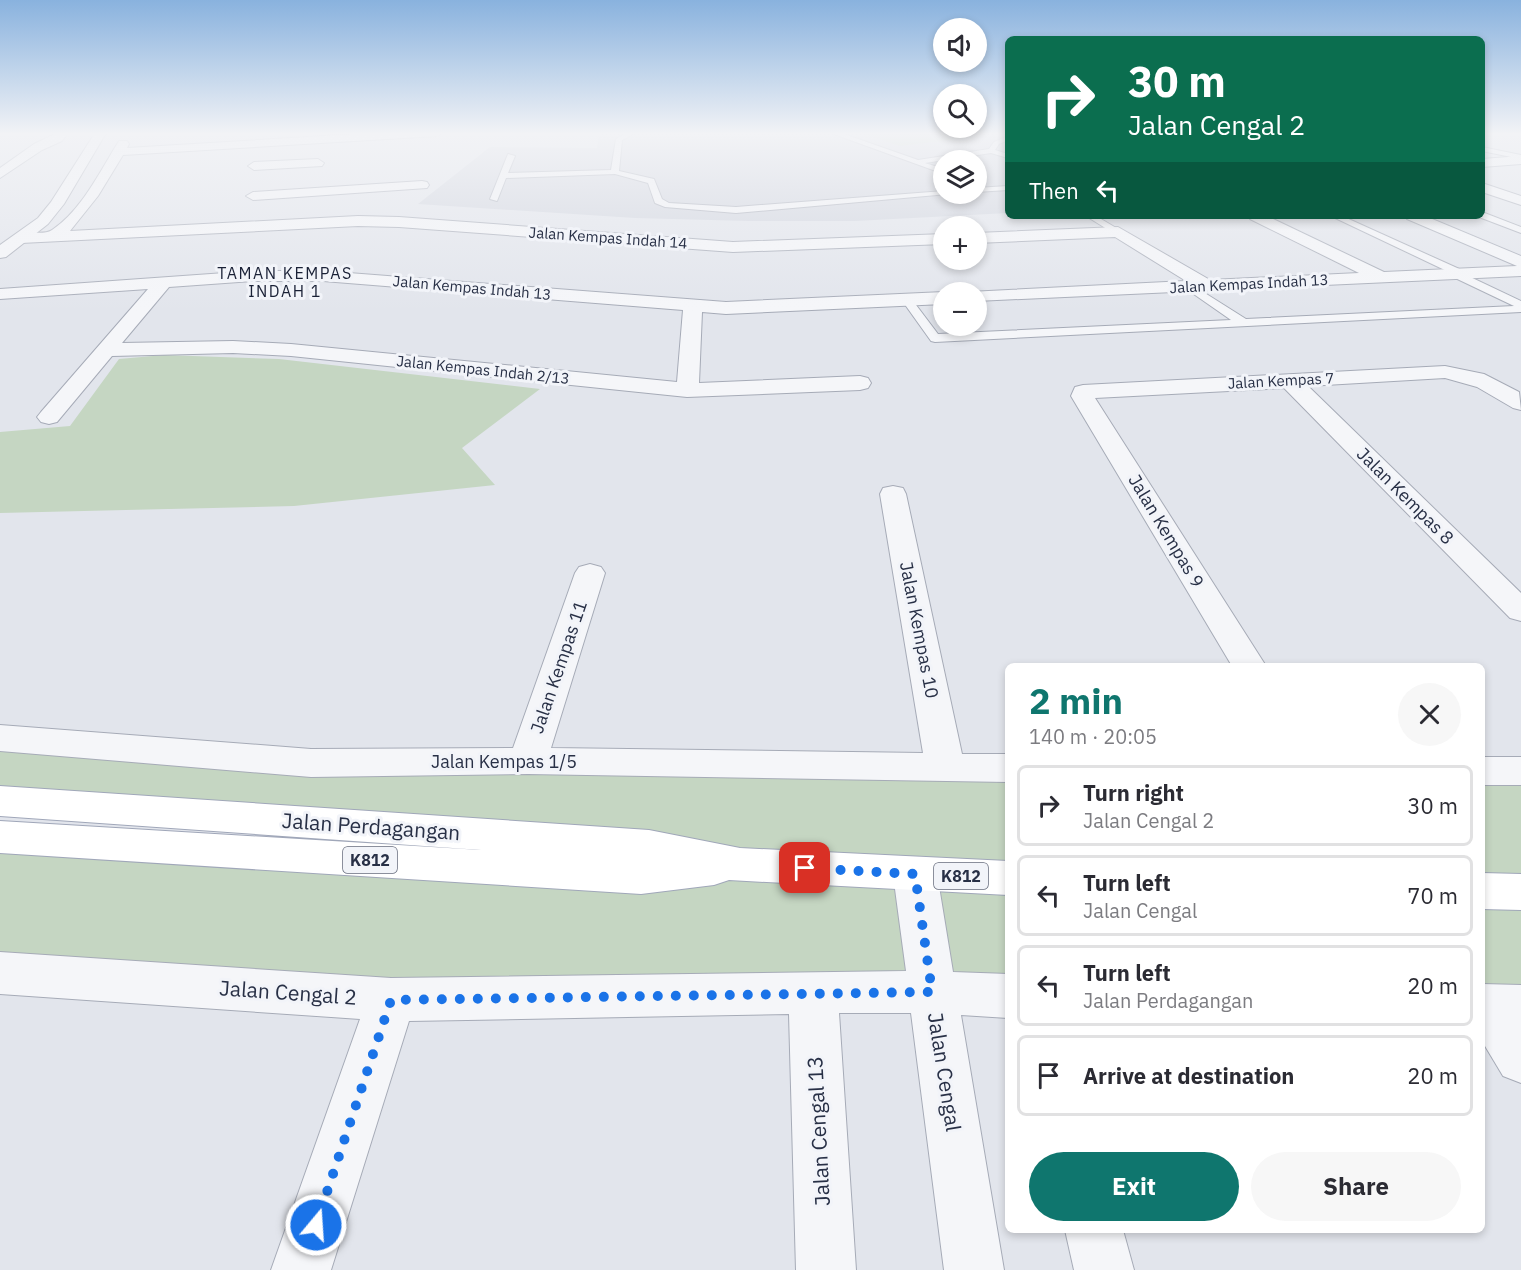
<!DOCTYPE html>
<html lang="en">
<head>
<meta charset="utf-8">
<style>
  :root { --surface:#fff; --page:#f7f7f7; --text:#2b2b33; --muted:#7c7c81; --line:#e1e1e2; --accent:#0f766e }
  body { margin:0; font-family:"IBM Plex Sans",sans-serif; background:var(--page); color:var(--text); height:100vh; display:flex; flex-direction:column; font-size:22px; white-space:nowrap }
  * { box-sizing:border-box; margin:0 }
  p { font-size:20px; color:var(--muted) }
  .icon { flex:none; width:33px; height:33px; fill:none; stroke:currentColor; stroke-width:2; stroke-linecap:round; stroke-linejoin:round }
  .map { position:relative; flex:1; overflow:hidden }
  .drawer { position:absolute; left:1005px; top:663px; width:480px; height:570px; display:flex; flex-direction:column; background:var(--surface); border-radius:9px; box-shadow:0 3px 9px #0003 }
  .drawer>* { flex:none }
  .hud { position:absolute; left:1005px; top:36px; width:480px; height:183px; border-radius:9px; box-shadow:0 3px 9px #0003; background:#0b6e4f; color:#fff; overflow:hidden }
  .tools { position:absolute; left:933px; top:18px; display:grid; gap:12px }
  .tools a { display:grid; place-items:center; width:54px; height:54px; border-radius:50%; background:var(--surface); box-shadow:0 3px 9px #0003; font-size:30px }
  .pin { position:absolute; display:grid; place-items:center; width:51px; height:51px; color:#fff; margin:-26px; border-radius:12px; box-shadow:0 3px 9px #0006 }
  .me { position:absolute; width:66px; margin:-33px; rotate:18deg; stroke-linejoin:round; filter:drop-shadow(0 0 4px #0008) }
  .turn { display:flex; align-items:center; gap:21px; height:126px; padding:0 24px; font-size:27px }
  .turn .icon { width:78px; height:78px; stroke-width:2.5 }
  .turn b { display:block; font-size:42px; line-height:51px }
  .then { display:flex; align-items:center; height:57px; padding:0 24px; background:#0003; gap:12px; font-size:22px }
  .round { display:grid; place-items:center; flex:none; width:63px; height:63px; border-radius:32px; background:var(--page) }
  .overview { display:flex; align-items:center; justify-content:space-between; height:102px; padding:0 24px }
  h1 { font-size:36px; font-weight:700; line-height:45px; color:var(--accent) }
  .button { display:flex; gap:12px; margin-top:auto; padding:12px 24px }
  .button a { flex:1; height:69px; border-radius:36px; background:var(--accent); color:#fff; font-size:24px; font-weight:700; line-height:69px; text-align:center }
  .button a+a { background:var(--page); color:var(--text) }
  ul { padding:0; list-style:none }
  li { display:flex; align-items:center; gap:18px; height:81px; margin:0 12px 9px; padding:0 12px; border:3px solid var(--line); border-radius:9px }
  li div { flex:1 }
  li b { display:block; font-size:22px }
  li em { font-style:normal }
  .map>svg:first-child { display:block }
</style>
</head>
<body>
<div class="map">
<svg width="1521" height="1270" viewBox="0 0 1521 1270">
  <rect width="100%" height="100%" fill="#e2e5ec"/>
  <path fill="#d0d4de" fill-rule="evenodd" d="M599,133H1008V213L855,221H749L635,218L418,204L490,147L597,148ZM944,160H976V194H944Z"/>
  <g fill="#c5d6c2">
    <polygon points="862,133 968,133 966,138 900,146"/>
    <polygon points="164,355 279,359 540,389 462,448 495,485 294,506 0,513 0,432 70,426 119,359"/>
    <polygon points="0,738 311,763 1008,768 1008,996 0,973 0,837 718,861 0,801"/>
    <polygon points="1482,771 1521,771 1521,882 1482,881"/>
    <polygon points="1482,891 1521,892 1521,1007 1482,1006"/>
  </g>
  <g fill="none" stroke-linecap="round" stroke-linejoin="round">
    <g stroke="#a6abb7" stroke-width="2">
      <g id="service">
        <polygon points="626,133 635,133 622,140 619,171 654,179 662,199 669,203 736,207 944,191 944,194 948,194 736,213 665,207 655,203 648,183 615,174 506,178 497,201 490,199 508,154 515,156 508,173 611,170 616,139"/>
        <polygon points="831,133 841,133 918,160 989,149 994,142 1008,136 1008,140 999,144 995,150 1008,154 1008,158 991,153 925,163 944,169 944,174"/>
        <polygon points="1482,147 1521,155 1521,159 1482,151"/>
        <polygon points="1008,186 1008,190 976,192 976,188"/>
        <polygon points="1482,212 1521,227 1521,233 1479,217 1482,216"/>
        <polygon points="1086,216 1096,216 1123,232 1115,234"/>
        <polygon points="1331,216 1342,216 1466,272 1466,275 1521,301 1521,312 935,342 931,341 901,299 906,296 910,297 938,334 1231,320 1185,288 1184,286 1189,283 1246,319 1514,306 1451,276 1451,273"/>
      </g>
    </g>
    <g stroke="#a6abb7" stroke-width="2">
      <g id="minor">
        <polygon points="57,133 68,133 62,141 42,150 0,178 0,168 34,144"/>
        <path d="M373,133H442L437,136L123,155L98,196L70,231L358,216L399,217L733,242L944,234V244L733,252L399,227L358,226L21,243L13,238C22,227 41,237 52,230C82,210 100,171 119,141H127L129,144L127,148Z"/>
        <polygon points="1521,156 1521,164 1482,167 1482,159"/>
        <polygon points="318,159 324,163 322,166 254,170 248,166 254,162"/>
        <polygon points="422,181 427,182 429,185 427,188 253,200 246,196 253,192"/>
        <polygon points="1482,183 1521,196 1521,205 1482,192"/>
        <polygon points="1248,216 1267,216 1384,272 1517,266 1407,219 1405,216 1425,216 1521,256 1521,276 976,301 976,292 969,292 1186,281 1115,237 976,243 976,233 1118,227 1210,280 1359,273 1250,219"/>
        <path d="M253,271H323L726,302L944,292V304L726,314L702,312L699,383L860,376L868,378L871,383L868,388L860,390L687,397L291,356L233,353L112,356L57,422L49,424L41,422L37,417L41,412L148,289L0,299V289ZM253,281H323L683,310L677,382L291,344L233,341L122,343L169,287Z"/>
        <polygon points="1445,366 1484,374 1519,392 1521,410 1513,408 1477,387 1445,378 1308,386 1521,593 1521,621 1510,618 1284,388 1095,398 1266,666 1232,666 1071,396 1075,387 1083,385"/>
        <polygon points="893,486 903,488 906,494 962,754 1008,754 1008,782 528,774 311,777 0,751 0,725 311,749 513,748 575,573 579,567 590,564 601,567 605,573 551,748 923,753 880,494 883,488"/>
        <rect x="1482" y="757" width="39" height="28"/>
        <polygon points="915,857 930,862 937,874 953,972 1008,974 1008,1018 961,1015 1004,1270 944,1270 911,1013 839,1013 856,1270 796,1270 789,1014 409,1021 331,1270 271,1270 360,1019 0,994 0,952 391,978 906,971 893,874 900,862"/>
        <polygon points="1482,984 1521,985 1521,1083 1503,1076 1482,1041"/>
        <polygon points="1065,1230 1123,1230 1134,1270 1074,1270"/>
      </g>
    </g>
    <g stroke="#a6abb7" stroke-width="2">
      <polygon id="tertiary" points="95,133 106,133 64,204 48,224 6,257 0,258 0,245 38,218 51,202"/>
    </g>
    <g stroke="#a0a7b9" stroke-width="2">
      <g id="primary">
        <polygon points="0,786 649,830 740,848 1008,861 1008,895 729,880 714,885 641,894 0,853 0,821 481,850 0,816"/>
        <polygon points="1482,873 1521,874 1521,910 1482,909"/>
      </g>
    </g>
    <use href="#service" fill="#f5f6f9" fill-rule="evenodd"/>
    <use href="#minor" fill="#f5f6f9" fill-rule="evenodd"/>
    <use href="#tertiary" fill="#f5f6f9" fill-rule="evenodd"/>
    <use href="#primary" fill="#fff" fill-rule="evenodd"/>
  </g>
  <linearGradient id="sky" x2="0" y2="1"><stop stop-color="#89b2de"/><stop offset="0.43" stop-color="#f2f3f6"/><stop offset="1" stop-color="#f2f3f6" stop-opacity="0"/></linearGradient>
  <rect width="1521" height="311" fill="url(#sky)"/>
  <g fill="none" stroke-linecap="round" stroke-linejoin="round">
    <polyline stroke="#1a73e8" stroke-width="10" stroke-dasharray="0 18" points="316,1225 391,1000 932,992 915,874 805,868"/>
  </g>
  <g text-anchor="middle" stroke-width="6" stroke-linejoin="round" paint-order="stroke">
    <g font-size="15" fill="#283046" stroke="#f2f4f9">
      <text transform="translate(608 238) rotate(4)" y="5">Jalan Kempas Indah 14</text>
      <text transform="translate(1249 284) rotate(-3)" y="5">Jalan Kempas Indah 13</text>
      <text transform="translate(472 288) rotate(5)" y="5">Jalan Kempas Indah 13</text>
      <text transform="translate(483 370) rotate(6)" y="5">Jalan Kempas Indah 2/13</text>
      <text transform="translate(1281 381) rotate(-3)" y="5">Jalan Kempas 7</text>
    </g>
    <g font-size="16" letter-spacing="1.5" fill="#1a2136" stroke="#f2f4f9">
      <text x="285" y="279">TAMAN KEMPAS<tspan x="285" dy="18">INDAH 1</tspan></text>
    </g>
    <g fill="#f2f4f9" stroke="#656b7c" stroke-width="1.5">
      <rect x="343" y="847" width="54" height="26" rx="4.5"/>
      <rect x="934" y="863" width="54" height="26" rx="4.5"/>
    </g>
    <g font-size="16" font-weight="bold" fill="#283046">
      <text x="370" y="866">K812</text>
      <text x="961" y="882">K812</text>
    </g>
    <g font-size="18" fill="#283046" stroke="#f2f4f9">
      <text transform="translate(1405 496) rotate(45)" y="6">Jalan Kempas 8</text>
      <text transform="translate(1166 531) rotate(59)" y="6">Jalan Kempas 9</text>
      <text transform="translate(919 630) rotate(79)" y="6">Jalan Kempas 10</text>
      <text transform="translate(559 667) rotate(-71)" y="6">Jalan Kempas 11</text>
      <text x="504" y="768">Jalan Kempas 1/5</text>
    </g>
    <g font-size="21" fill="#283046" stroke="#f2f4f9">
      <text transform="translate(371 827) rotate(4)" y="7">Jalan Perdagangan</text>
      <text transform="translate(288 993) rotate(4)" y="7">Jalan Cengal 2</text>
      <text transform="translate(944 1072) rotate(81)" y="7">Jalan Cengal</text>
      <text transform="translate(819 1131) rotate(-93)" y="7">Jalan Cengal 13</text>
    </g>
  </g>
</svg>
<div class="tools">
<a><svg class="icon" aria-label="sound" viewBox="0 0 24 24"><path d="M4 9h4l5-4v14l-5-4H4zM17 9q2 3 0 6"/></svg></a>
<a><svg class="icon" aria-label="search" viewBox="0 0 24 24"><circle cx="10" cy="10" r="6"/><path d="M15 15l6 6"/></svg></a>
<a><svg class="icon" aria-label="layers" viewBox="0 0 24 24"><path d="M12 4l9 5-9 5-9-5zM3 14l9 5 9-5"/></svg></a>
<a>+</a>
<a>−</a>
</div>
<div class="pin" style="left:805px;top:868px;background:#d93025"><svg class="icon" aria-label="arrive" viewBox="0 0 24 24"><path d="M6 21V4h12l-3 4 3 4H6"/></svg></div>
<svg class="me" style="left:316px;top:1225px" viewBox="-20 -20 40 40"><circle r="17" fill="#1a73e8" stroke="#fff" stroke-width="3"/><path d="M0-11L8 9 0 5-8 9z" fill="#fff"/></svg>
<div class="hud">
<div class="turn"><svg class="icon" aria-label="right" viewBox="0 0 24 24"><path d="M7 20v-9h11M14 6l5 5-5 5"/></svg><div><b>30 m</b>Jalan Cengal 2</div></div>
<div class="then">Then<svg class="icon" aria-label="left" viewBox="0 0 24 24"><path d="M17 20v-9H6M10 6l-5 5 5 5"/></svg></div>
</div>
<section class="drawer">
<div class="overview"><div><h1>2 min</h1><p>140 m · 20:05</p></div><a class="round"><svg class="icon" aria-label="close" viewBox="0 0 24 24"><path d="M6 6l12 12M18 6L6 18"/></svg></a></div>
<ul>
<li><svg class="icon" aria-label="right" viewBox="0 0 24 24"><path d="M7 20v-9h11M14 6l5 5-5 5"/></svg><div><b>Turn right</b><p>Jalan Cengal 2</p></div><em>30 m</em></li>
<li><svg class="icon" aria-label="left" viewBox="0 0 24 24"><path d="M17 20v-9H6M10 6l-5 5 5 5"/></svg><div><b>Turn left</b><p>Jalan Cengal</p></div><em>70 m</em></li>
<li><svg class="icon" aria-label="left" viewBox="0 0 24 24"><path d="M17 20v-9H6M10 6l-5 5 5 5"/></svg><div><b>Turn left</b><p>Jalan Perdagangan</p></div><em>20 m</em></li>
<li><svg class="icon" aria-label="arrive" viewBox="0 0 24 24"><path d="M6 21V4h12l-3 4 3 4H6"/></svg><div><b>Arrive at destination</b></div><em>20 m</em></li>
</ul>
<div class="button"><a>Exit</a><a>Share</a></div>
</section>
</div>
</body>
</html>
